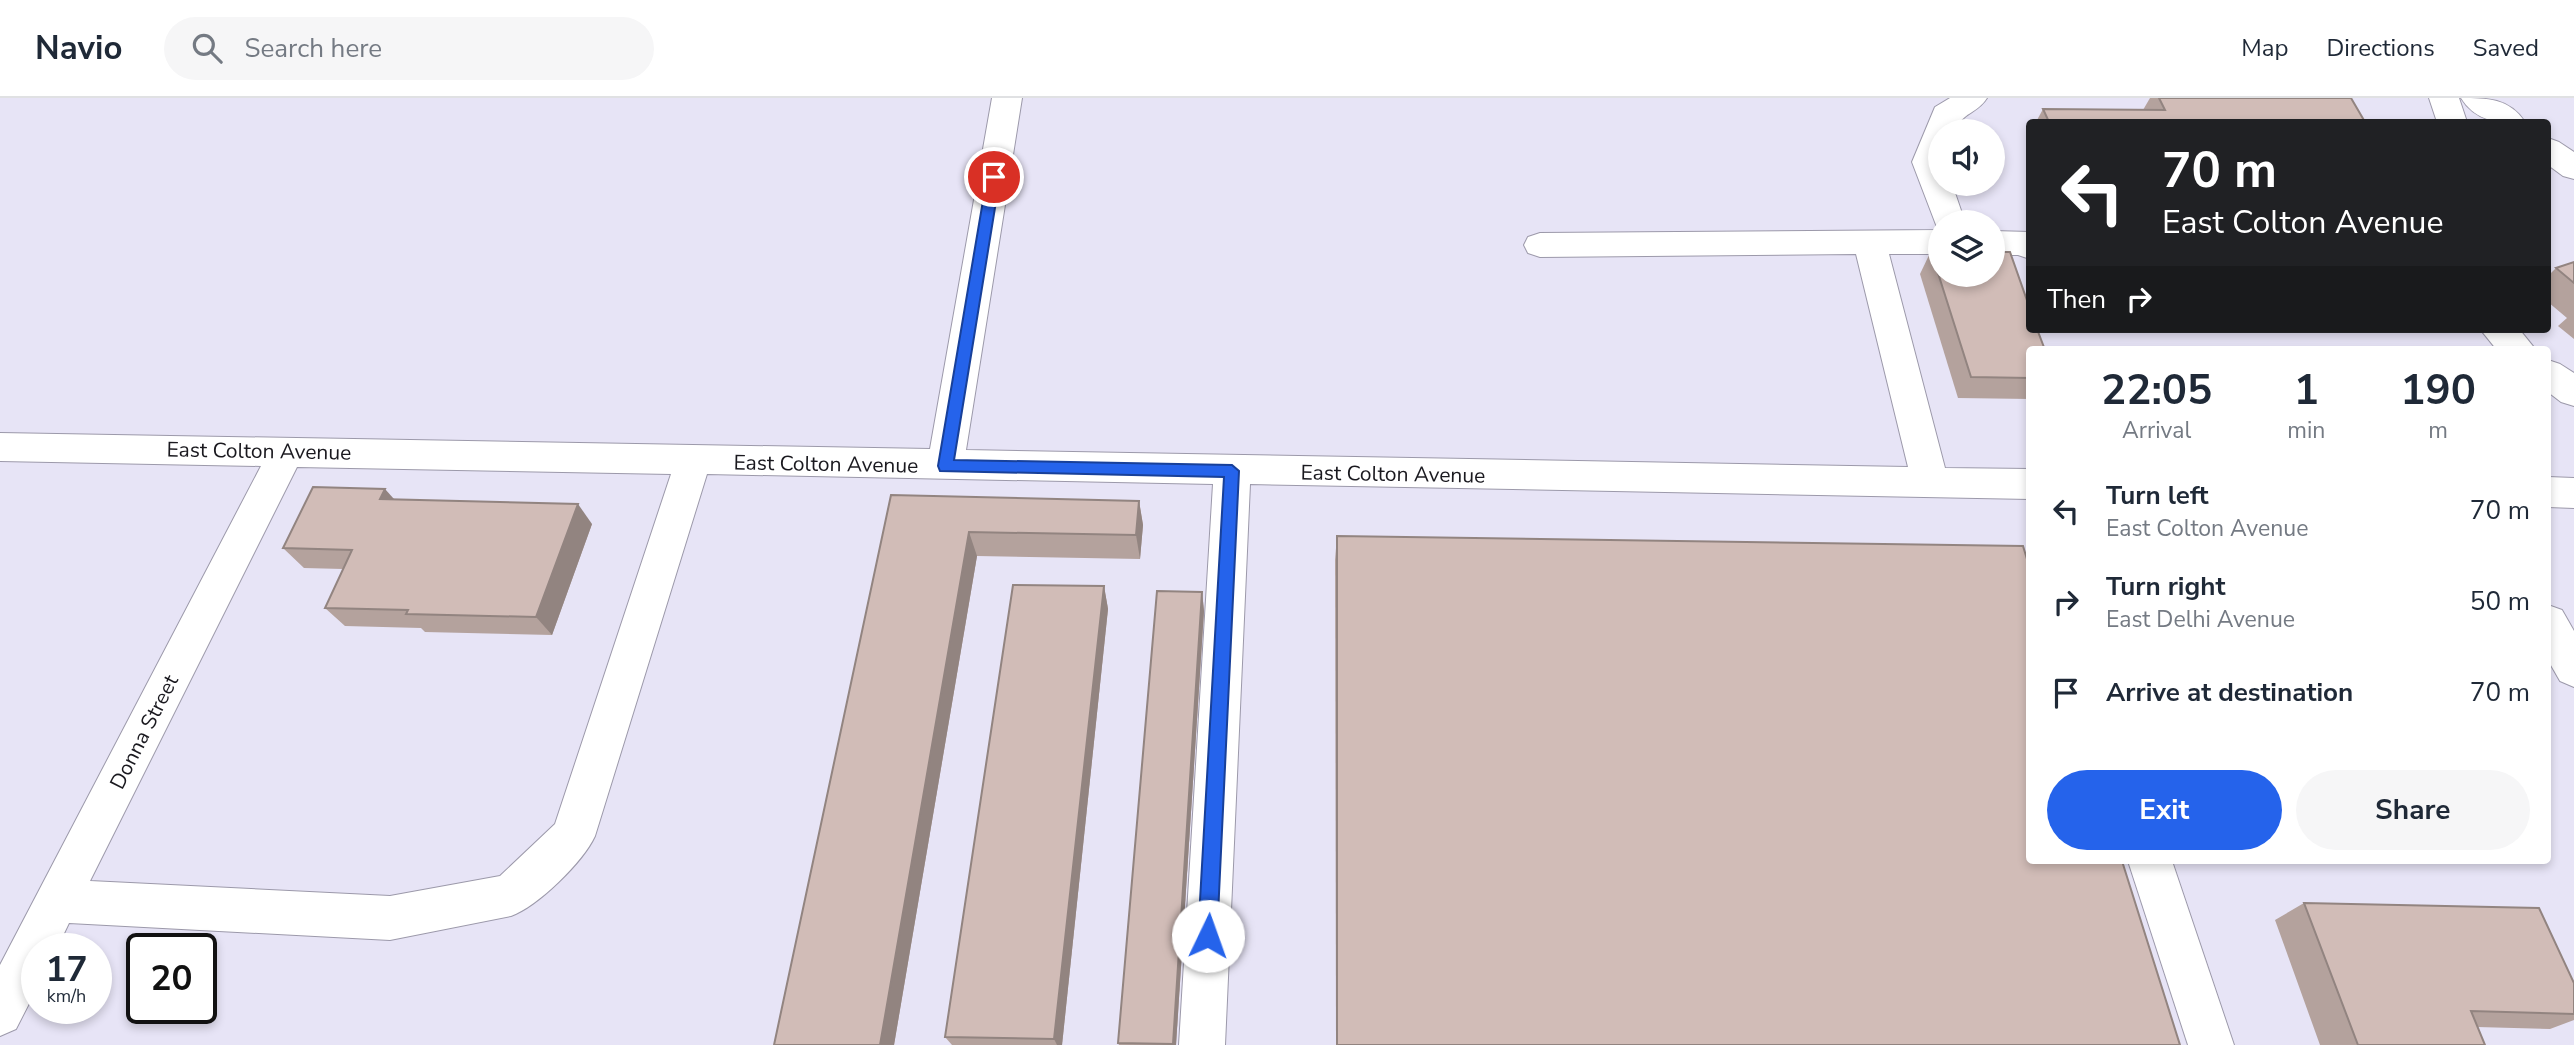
<!DOCTYPE html>
<html lang="en">
<head>
<meta charset="utf-8">
<style>
  :root { --surface:#fff; --page:#f6f6f7; --text:#1f2937; --muted:#747a83; --line:#e0e1e3; --accent:#2563eb }
  body { margin:0; font-family:"Nunito Sans",sans-serif; background:var(--page); color:var(--text); height:100vh; display:flex; flex-direction:column; font-size:26px; white-space:nowrap }
  * { box-sizing:border-box; margin:0 }
  p { font-size:23px; color:var(--muted) }
  .icon { flex:none; width:38px; height:38px; fill:none; stroke:currentColor; stroke-width:2; stroke-linecap:round; stroke-linejoin:round }
  .map { position:relative; flex:1; overflow:hidden }
  .sheet { position:absolute; left:2026px; top:248px; width:525px; height:518px; display:flex; flex-direction:column; background:var(--surface); border-radius:7px; box-shadow:0 4px 10px #0003 }
  .sheet>* { flex:none }
  .guide { position:absolute; left:2026px; top:21px; width:525px; height:214px; border-radius:7px; box-shadow:0 4px 10px #0003; background:#202124; color:#fff; overflow:hidden }
  .fabs { position:absolute; left:1928px; top:21px; display:grid; gap:14px }
  .fabs a { display:grid; place-items:center; width:77px; height:77px; border-radius:50%; background:var(--surface); box-shadow:0 4px 10px #0003; font-size:35px }
  .speed { position:absolute; left:21px; top:835px; display:flex; gap:14px; font-size:35px; font-weight:700; text-align:center }
  .speed>* { display:grid; place-content:center; width:91px; height:91px; border-radius:50%; background:var(--surface); box-shadow:0 4px 10px #0003; line-height:1 }
  .speed small { font-size:18px; font-weight:400 }
  .speed .limit { border:4px solid #111; border-radius:10px; background:#fff; color:#111 }
  .pin { position:absolute; display:grid; place-items:center; width:60px; height:60px; color:#fff; margin:-30px; border:4px solid #fff; border-radius:50%; box-shadow:0 2px 7px #0007 }
  .me { position:absolute; width:77px; margin:-38px; rotate:3deg; stroke-linejoin:round; filter:drop-shadow(0 0 5px #0008) }
  .turn { display:flex; align-items:center; gap:24px; height:147px; padding:0 21px; font-size:32px }
  .turn .icon { width:91px; height:91px; stroke-width:2.5 }
  .turn b { display:block; font-size:49px; line-height:60px }
  .then { display:flex; align-items:center; height:66px; padding:0 21px; background:#0003; gap:14px; font-size:26px }
  .eta { display:flex; justify-content:space-evenly; align-items:center; height:119px; text-align:center }
  .eta b { font-size:42px; font-weight:700; line-height:49px }
  .primary-button { display:flex; gap:14px; margin-top:auto; padding:14px 21px }
  .primary-button a { flex:1; height:80px; border-radius:42px; background:var(--accent); color:#fff; font-size:28px; font-weight:700; line-height:80px; text-align:center }
  .primary-button a+a { background:var(--page); color:var(--text) }
  ul { padding:0; list-style:none }
  li { display:flex; align-items:center; gap:21px; height:91px; padding:0 21px }
  li div { flex:1 }
  li b { display:block; font-size:26px }
  li em { font-style:normal }
  header { display:flex; align-items:center; gap:42px; box-sizing:border-box; height:98px; padding:0 35px; background:var(--surface); border-bottom:2px solid var(--line) }
  header strong { font-size:33px }
  nav { display:flex; gap:38px; margin-inline-start:auto; font-size:24px }
  .search { width:490px; height:63px; background:var(--page); display:flex; align-items:center; gap:18px; box-sizing:border-box; padding:0 24px; border-radius:38px; color:var(--muted); font-size:26px }
  .map>svg:first-child { display:block }
</style>
</head>
<body>
<header>
<strong>Navio</strong>
<div class="search"><svg class="icon" aria-label="search" viewBox="0 0 24 24"><circle cx="10" cy="10" r="6"/><path d="M15 15l6 6"/></svg>Search here</div>
<nav><a>Map</a><a>Directions</a><a>Saved</a></nav>
</header>
<div class="map">
<svg width="2574" height="947" viewBox="0 0 2574 947">
  <rect width="100%" height="100%" fill="#e7e4f6"/>
  <g fill="none" stroke-linecap="round" stroke-linejoin="round">
    <g stroke="#9c99aa" stroke-width="2">
      <g id="minor">
        <path d="M992,0H1022L966,352L1908,369L1856,156L1540,159L1528,155L1524,147L1528,139L1540,135L1938,132L1912,64L1935,9L1950,0H1987C1977,16 1962,14 1955,33H1941V86H1952L1965,124H1941V156H1889L1945,370L2030,371V401L1250,386L1225,947H1179L1213,386L707,376L595,738C583,764 538,808 511,818L390,842L69,825L57,850H37V890L16,931L0,938V867L261,368L0,363V335L930,351ZM297,369L671,376L555,726L500,778L390,798L90,783Z"/>
        <polygon points="2429,0 2459,0 2467,24 2437,24"/>
        <path d="M2461,0C2487,0 2509,0 2525,24C2500,26 2476,24 2461,0Z"/>
        <polygon points="2548,40 2559,44 2574,54 2574,81 2563,78 2548,67"/>
        <polygon points="1993,133 2030,134 2030,161 2018,157 1993,157"/>
        <polygon points="2480,231 2519,231 2536,252 2497,252"/>
        <polygon points="2548,262 2560,266 2574,275 2574,308 2561,304 2548,294"/>
        <polygon points="2548,379 2574,380 2574,410 2548,409"/>
        <polygon points="2548,507 2562,512 2574,533 2574,589 2560,583 2548,562"/>
        <polygon points="2128,763 2172,763 2234,947 2188,947"/>
      </g>
    </g>
    <use href="#minor" fill="#fff" fill-rule="evenodd"/>
  </g>
  <g fill="#b4a29d">
    <polygon points="2150,0 2351,0 2365,24 2143,12"/>
    <polygon points="2043,11 2049,24 2036,24"/>
    <polygon points="1931,153 2030,252 2030,301 1958,300 1920,176"/>
    <polygon points="2574,164 2574,241 2558,228 2567,220 2548,204 2548,178 2556,170"/>
    <polygon points="891,397 1139,403 1143,427 1140,461 977,458 894,947 774,947"/>
    <polygon points="395,401 592,426 552,537 425,534 421,530 345,528 325,510 343,471 304,470 283,450"/>
    <polygon points="1337,438 2180,947 1336,947 1335,462"/>
    <polygon points="1104,488 1108,511 1062,947 952,947 945,939"/>
    <polygon points="1202,494 1204,513 1176,947 1119,947 1118,945"/>
    <polygon points="2304,805 2574,885 2574,922 2550,931 2477,929 2485,947 2320,947 2275,822"/>
  </g>
  <g fill="#928480">
    <polygon points="385,391 403,411 380,401"/>
    <polygon points="1139,403 1143,427 1140,461 1136,437"/>
    <polygon points="578,406 592,426 552,537 536,519"/>
    <polygon points="969,434 977,458 894,947 880,947"/>
    <polygon points="1104,488 1108,511 1062,947 1057,947 1054,941"/>
    <polygon points="1202,494 1204,513 1176,947 1173,947"/>
  </g>
  <g fill="#d1bcb7" stroke="#928480" stroke-width="2">
    <polygon points="2159,0 2351,0 2365,24 2049,24 2043,11 2165,12"/>
    <polygon points="1931,153 1941,154 1941,177 1993,177 1993,154 2010,154 2030,211 2030,231 2037,231 2045,252 2030,252 2030,280 1971,279"/>
    <polygon points="2574,164 2574,185 2556,170"/>
    <polygon points="313,389 385,391 380,401 578,406 536,519 406,516 408,512 325,510 352,452 283,450"/>
    <polygon points="891,397 1139,403 1136,437 969,434 880,947 774,947"/>
    <polygon points="1337,438 2023,448 2030,471 2030,763 2122,763 2180,947 1337,947"/>
    <polygon points="1013,487 1104,488 1054,941 945,939"/>
    <polygon points="1157,493 1202,494 1173,946 1118,945"/>
    <polygon points="2304,805 2539,810 2574,885 2574,916 2471,913 2485,947 2358,947"/>
  </g>
  <polygon fill="#2563eb" stroke="#184099" stroke-width="2" points="994,74 1000,79 954,362 1232,367 1239,373 1217,838 1214,844 1208,847 1201,844 1198,838 1224,379 940,373 938,368 987,79"/>
  <g text-anchor="middle" stroke-width="5" stroke-linejoin="round" paint-order="stroke">
    <g font-size="21" fill="#1a191f" stroke="#fff">
      <text transform="translate(259 353) rotate(1)" y="7">East Colton Avenue</text>
      <text transform="translate(826 366) rotate(1)" y="7">East Colton Avenue</text>
      <text transform="translate(1393 376) rotate(1)" y="7">East Colton Avenue</text>
      <text transform="translate(144 634) rotate(-63)" y="7">Donna Street</text>
    </g>
  </g>
</svg>
<div class="fabs">
<a><svg class="icon" aria-label="sound" viewBox="0 0 24 24"><path d="M4 9h4l5-4v14l-5-4H4zM17 9q2 3 0 6"/></svg></a>
<a><svg class="icon" aria-label="layers" viewBox="0 0 24 24"><path d="M12 4l9 5-9 5-9-5zM3 14l9 5 9-5"/></svg></a>
</div>
<div class="speed"><div>17<small>km/h</small></div><div class="limit">20</div></div>
<div class="pin" style="left:994px;top:79px;background:#d93025"><svg class="icon" aria-label="arrive" viewBox="0 0 24 24"><path d="M6 21V4h12l-3 4 3 4H6"/></svg></div>
<svg class="me" style="left:1208px;top:838px" viewBox="-20 -20 40 40"><circle r="19" fill="#fff"/><path d="M0-13L10 11 0 6-10 11z" fill="#2563eb"/></svg>
<div class="guide">
<div class="turn"><svg class="icon" aria-label="left" viewBox="0 0 24 24"><path d="M17 20v-9H6M10 6l-5 5 5 5"/></svg><div><b>70 m</b>East Colton Avenue</div></div>
<div class="then">Then<svg class="icon" aria-label="right" viewBox="0 0 24 24"><path d="M7 20v-9h11M14 6l5 5-5 5"/></svg></div>
</div>
<section class="sheet">
<div class="eta">
<div><b>22:05</b><p>Arrival</p></div>
<div><b>1</b><p>min</p></div>
<div><b>190</b><p>m</p></div>
</div>
<ul>
<li><svg class="icon" aria-label="left" viewBox="0 0 24 24"><path d="M17 20v-9H6M10 6l-5 5 5 5"/></svg><div><b>Turn left</b><p>East Colton Avenue</p></div><em>70 m</em></li>
<li><svg class="icon" aria-label="right" viewBox="0 0 24 24"><path d="M7 20v-9h11M14 6l5 5-5 5"/></svg><div><b>Turn right</b><p>East Delhi Avenue</p></div><em>50 m</em></li>
<li><svg class="icon" aria-label="arrive" viewBox="0 0 24 24"><path d="M6 21V4h12l-3 4 3 4H6"/></svg><div><b>Arrive at destination</b></div><em>70 m</em></li>
</ul>
<div class="primary-button"><a>Exit</a><a>Share</a></div>
</section>
</div>
</body>
</html>
